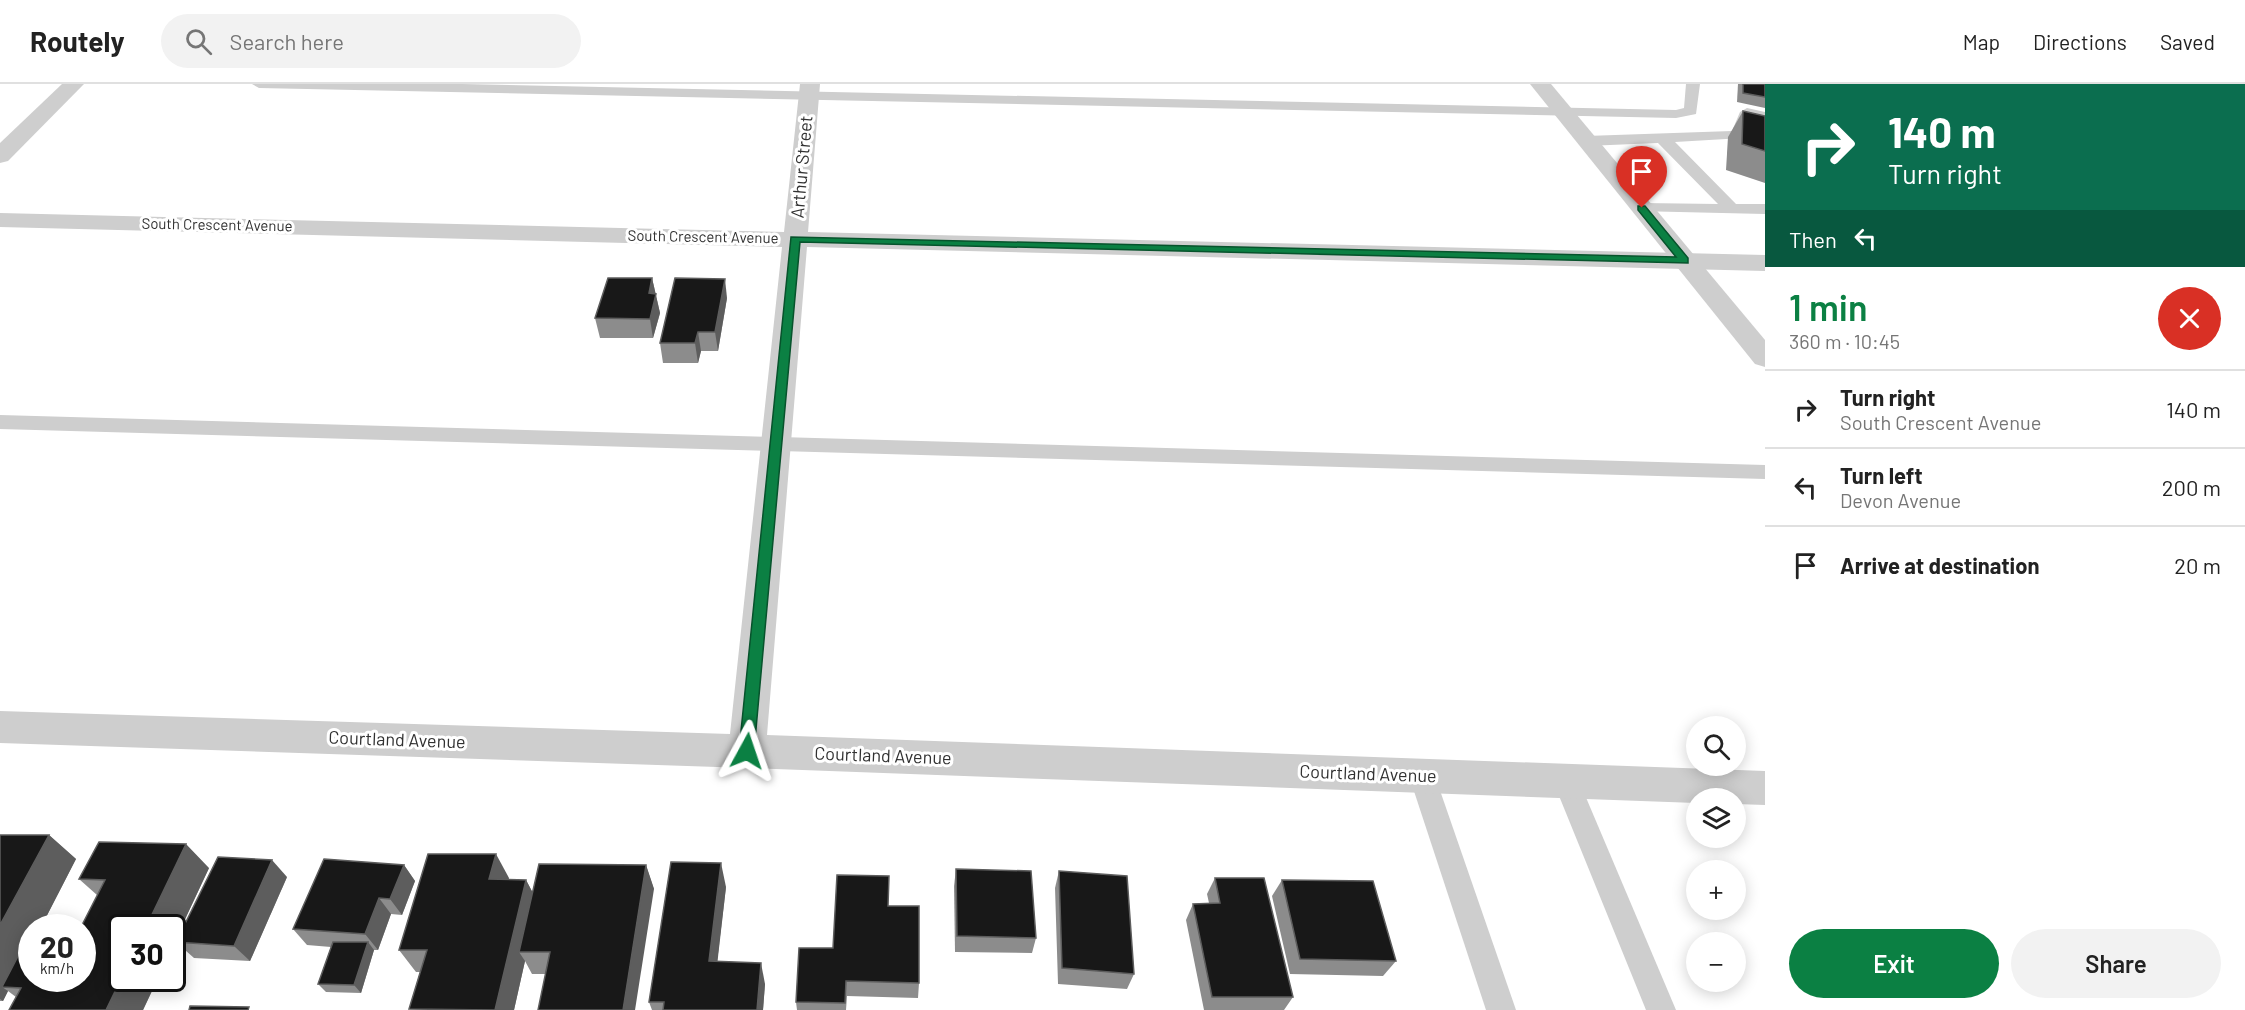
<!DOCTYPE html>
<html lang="en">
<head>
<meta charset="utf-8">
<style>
  :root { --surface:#fff; --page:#f2f2f2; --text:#222; --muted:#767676; --line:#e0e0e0; --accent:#0b8043 }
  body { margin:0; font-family:Barlow,sans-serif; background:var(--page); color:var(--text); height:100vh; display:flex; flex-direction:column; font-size:22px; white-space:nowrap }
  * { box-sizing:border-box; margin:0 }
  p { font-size:20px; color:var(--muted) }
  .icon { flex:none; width:33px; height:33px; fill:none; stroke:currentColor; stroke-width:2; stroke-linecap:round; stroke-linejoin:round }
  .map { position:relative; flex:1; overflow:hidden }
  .sheet { display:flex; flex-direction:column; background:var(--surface); width:480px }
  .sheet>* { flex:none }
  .banner { background:#0b6e4f; color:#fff; overflow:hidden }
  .buttons { position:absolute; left:1686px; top:632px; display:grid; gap:12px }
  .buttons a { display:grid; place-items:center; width:60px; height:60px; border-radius:50%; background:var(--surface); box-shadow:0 3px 15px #0003; font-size:30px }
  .speed { position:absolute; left:18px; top:830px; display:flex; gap:12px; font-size:30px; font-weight:700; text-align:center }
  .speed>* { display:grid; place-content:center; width:78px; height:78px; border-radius:50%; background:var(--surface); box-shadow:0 3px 15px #0003; line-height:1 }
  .speed small { font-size:15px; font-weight:400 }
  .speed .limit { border:3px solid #111; border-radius:9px; background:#fff; color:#111 }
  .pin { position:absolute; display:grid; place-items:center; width:51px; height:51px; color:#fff; margin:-62px -26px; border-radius:50% 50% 50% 0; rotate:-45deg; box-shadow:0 0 6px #0007 }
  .pin .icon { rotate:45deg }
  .me { position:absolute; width:66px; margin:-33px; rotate:5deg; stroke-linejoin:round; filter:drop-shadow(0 0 4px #0008) }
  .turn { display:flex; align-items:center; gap:21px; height:126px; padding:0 24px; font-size:27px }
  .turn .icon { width:78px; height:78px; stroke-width:2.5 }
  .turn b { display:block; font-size:42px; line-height:51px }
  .then { display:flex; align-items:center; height:57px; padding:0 24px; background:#0003; gap:12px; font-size:22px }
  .round { display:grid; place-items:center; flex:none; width:63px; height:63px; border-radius:32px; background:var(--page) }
  .summary { display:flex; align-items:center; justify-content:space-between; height:102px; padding:0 24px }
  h1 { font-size:36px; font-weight:600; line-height:45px; color:var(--accent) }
  .primary-button { display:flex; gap:12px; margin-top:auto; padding:12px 24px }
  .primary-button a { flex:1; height:69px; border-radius:36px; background:var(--accent); color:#fff; font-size:24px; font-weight:600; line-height:69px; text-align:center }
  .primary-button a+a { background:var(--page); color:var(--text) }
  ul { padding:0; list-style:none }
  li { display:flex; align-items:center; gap:18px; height:78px; padding:0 24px; border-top:2px solid var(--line) }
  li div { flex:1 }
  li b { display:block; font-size:22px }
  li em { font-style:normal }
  header { display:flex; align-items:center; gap:36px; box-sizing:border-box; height:84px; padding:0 30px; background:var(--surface); border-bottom:2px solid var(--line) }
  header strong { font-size:28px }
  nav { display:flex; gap:33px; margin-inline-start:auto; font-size:21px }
  .search { width:420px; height:54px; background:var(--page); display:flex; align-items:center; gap:15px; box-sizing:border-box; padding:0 21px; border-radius:33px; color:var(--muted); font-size:22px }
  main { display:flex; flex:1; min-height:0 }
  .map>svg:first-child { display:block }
</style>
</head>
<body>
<header>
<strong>Routely</strong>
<div class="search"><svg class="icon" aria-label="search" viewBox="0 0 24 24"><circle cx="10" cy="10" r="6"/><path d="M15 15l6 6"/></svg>Search here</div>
<nav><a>Map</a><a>Directions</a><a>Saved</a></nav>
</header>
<main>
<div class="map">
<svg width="1765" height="926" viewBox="0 0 1765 926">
  <rect width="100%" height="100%" fill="#fff"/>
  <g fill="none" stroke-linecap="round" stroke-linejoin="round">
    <g fill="#cecece" fill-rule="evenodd">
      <polygon points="252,0 462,0 1676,26 1684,24 1686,0 1700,0 1696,30 1676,34 259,4"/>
      <polygon points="1747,24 1765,28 1765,36 1752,34 1743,54 1675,58 1736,120 1765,120 1765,130 1636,127 1634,124 1636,121 1642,119 1718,120 1658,59 1586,62 1578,57 1586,52 1732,47 1740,28"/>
      <polygon points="0,331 1765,381 1765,395 0,345"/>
      <polygon points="1422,680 1431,684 1435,692 1516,926 1486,926 1409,692 1413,684"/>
      <polygon points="1566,685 1575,689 1579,697 1676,926 1646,926 1553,697 1557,689"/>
    </g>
    <g fill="#cecece" fill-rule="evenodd">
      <polygon points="62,0 84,0 8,77 0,79 0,59"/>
      <polygon points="800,0 820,0 808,148 1765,171 1765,187 807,163 767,651 1765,687 1765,721 1736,720 1736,714 1696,714 1696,719 747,684 0,659 0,627 730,650 782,163 0,143 0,129 784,148"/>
    </g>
    <polygon fill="#cecece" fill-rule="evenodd" points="1530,0 1551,0 1765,256 1765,283 1755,280"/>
  </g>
  <g fill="#8c8c8c">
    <polygon points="1738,0 1765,0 1765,24 1737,18"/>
    <polygon points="1743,27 1765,32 1765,99 1726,86 1728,53"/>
    <polygon points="652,194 660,229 653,254 600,254 595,234"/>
    <polygon points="727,214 718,267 701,267 698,279 663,279 660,259"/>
    <polygon points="0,751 49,751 76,775 41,843 32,843 32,894 82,894 97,811 79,795 209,784 172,863 172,843 122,894 158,894 143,926 16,913 8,907 3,917 0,917"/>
    <polygon points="404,781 415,797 402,831 391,830 378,866 374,866 361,909 326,908 318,900 331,863 307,861 293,845"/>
    <polygon points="646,781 654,805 546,890 532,890 525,877 514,926 409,925 420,888 416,888 399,866 509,794 508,796 526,796 533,809"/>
    <polygon points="956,785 1036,854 1032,869 955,868 954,802"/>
    <polygon points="1059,787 1134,890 1127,905 1058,900 1055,804"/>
    <polygon points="287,793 250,877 194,874 176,858"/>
    <polygon points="1215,794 1293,913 1284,926 1204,926 1186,836 1193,820 1209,819 1207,810"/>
    <polygon points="1282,796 1396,877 1383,892 1290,890 1272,812"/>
    <polygon points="726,803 717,878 765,900 763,926 652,926 649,918"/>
    <polygon points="888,822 919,899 918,914 847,912 846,926 797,926 796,918"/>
  </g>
  <g fill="#5d5d5d">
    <polygon points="652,194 660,229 653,254 650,235 649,209"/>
    <polygon points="725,195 727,214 718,267 715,248"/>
    <polygon points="698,248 701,267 698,279 695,259"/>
    <polygon points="49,751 76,775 41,843 32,843 32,862 2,903 8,907 3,917 0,915 0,841"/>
    <polygon points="186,760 209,784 172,863 172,843 146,843"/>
    <polygon points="496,770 509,794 502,819 489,795"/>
    <polygon points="272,776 287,793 250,877 234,862"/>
    <polygon points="721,779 726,803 715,899 709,877"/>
    <polygon points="404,781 415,797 402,831 390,815"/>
    <polygon points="646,781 654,805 635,926 623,926"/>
    <polygon points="526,796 538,819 519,868 525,877 514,926 495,926"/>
    <polygon points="379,814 391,830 378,866 365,850"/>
    <polygon points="368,858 374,866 361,909 354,901"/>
    <polygon points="761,879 765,900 763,926 757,926"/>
    <polygon points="122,894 158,894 143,926 106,926"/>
  </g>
  <g fill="#181818" stroke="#5d5d5d" stroke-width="1.5">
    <polygon points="1743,0 1765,0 1765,13 1743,9"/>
    <polygon points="1743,27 1765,32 1765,67 1742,60"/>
    <polygon points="608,194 652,194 649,209 656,210 650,235 595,234"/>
    <polygon points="675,194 725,195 715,248 698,248 695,259 660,259"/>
    <polygon points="0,751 49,751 0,841"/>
    <polygon points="99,758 186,760 146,843 122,843 122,893 106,926 9,926 21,904 2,903 27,855 32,855 32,894 82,894 82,843 81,843 105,796 79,795"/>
    <polygon points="428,770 496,770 489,795 526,796 495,926 409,925 427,866 399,866"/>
    <polygon points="218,773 272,776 234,862 176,858"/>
    <polygon points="324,775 404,781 390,815 379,814 365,850 293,845"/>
    <polygon points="671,778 721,779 709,877 761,879 757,926 663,926 664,918 649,918"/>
    <polygon points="539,780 646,781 623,926 538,926 550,868 519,868"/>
    <polygon points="956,785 1031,787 1036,854 957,852"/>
    <polygon points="1059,787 1127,792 1134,890 1062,884"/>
    <polygon points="837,791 889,792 888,822 919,822 919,899 846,897 845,919 796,918 799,864 833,864"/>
    <polygon points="1215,794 1264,794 1293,913 1212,913 1193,820 1220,819"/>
    <polygon points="1282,796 1373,797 1396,877 1300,875"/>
    <polygon points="333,858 368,858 354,901 318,900"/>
    <polygon points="190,922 249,923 248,926 189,926"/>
  </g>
  <polygon fill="#0b8043" stroke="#07532c" stroke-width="1.5" points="1638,122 1645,122 1688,174 1688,179 800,158 754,667 752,672 747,674 741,672 739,667 791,153 1676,173 1638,126"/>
  <g text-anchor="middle" stroke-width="6" stroke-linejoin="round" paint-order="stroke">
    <g font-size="15" fill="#313131" stroke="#fff">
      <text transform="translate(217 141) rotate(1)" y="5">South Crescent Avenue</text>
      <text transform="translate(703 153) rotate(1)" y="5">South Crescent Avenue</text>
    </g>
    <g font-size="18" fill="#313131" stroke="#fff">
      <text transform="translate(802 83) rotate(-85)" y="6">Arthur Street</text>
      <text transform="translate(397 656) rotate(2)" y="6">Courtland Avenue</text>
      <text transform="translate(883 672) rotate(2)" y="6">Courtland Avenue</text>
      <text transform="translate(1368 690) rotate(2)" y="6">Courtland Avenue</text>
    </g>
  </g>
</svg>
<div class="buttons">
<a><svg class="icon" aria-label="search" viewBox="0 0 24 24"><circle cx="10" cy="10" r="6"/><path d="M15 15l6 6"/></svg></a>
<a><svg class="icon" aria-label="layers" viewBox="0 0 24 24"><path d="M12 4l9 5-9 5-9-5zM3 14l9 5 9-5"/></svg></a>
<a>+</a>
<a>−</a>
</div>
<div class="speed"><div>20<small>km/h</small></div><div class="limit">30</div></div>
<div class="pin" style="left:1642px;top:124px;background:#d93025"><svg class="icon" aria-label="arrive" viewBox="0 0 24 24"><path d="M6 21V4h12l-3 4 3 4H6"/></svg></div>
<svg class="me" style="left:747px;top:667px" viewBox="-20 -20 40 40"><path d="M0-17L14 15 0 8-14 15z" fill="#0b8043" stroke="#fff" stroke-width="4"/></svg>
</div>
<section class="sheet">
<div class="banner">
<div class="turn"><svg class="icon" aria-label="right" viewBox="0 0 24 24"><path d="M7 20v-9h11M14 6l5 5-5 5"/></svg><div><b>140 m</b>Turn right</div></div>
<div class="then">Then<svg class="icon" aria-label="left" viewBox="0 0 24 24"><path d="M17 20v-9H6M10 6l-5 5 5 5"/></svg></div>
</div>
<div class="summary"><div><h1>1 min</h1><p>360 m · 10:45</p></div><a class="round" style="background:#d93025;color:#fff"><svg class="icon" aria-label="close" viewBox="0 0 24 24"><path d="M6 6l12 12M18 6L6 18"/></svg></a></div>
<ul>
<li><svg class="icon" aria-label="right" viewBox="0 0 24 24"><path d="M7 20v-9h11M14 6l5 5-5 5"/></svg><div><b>Turn right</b><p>South Crescent Avenue</p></div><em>140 m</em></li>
<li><svg class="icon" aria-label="left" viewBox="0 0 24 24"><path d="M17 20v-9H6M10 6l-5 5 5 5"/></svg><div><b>Turn left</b><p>Devon Avenue</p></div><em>200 m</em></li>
<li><svg class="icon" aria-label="arrive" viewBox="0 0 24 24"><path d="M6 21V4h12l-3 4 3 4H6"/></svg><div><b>Arrive at destination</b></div><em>20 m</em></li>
</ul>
<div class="primary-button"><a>Exit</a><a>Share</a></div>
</section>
</main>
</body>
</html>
